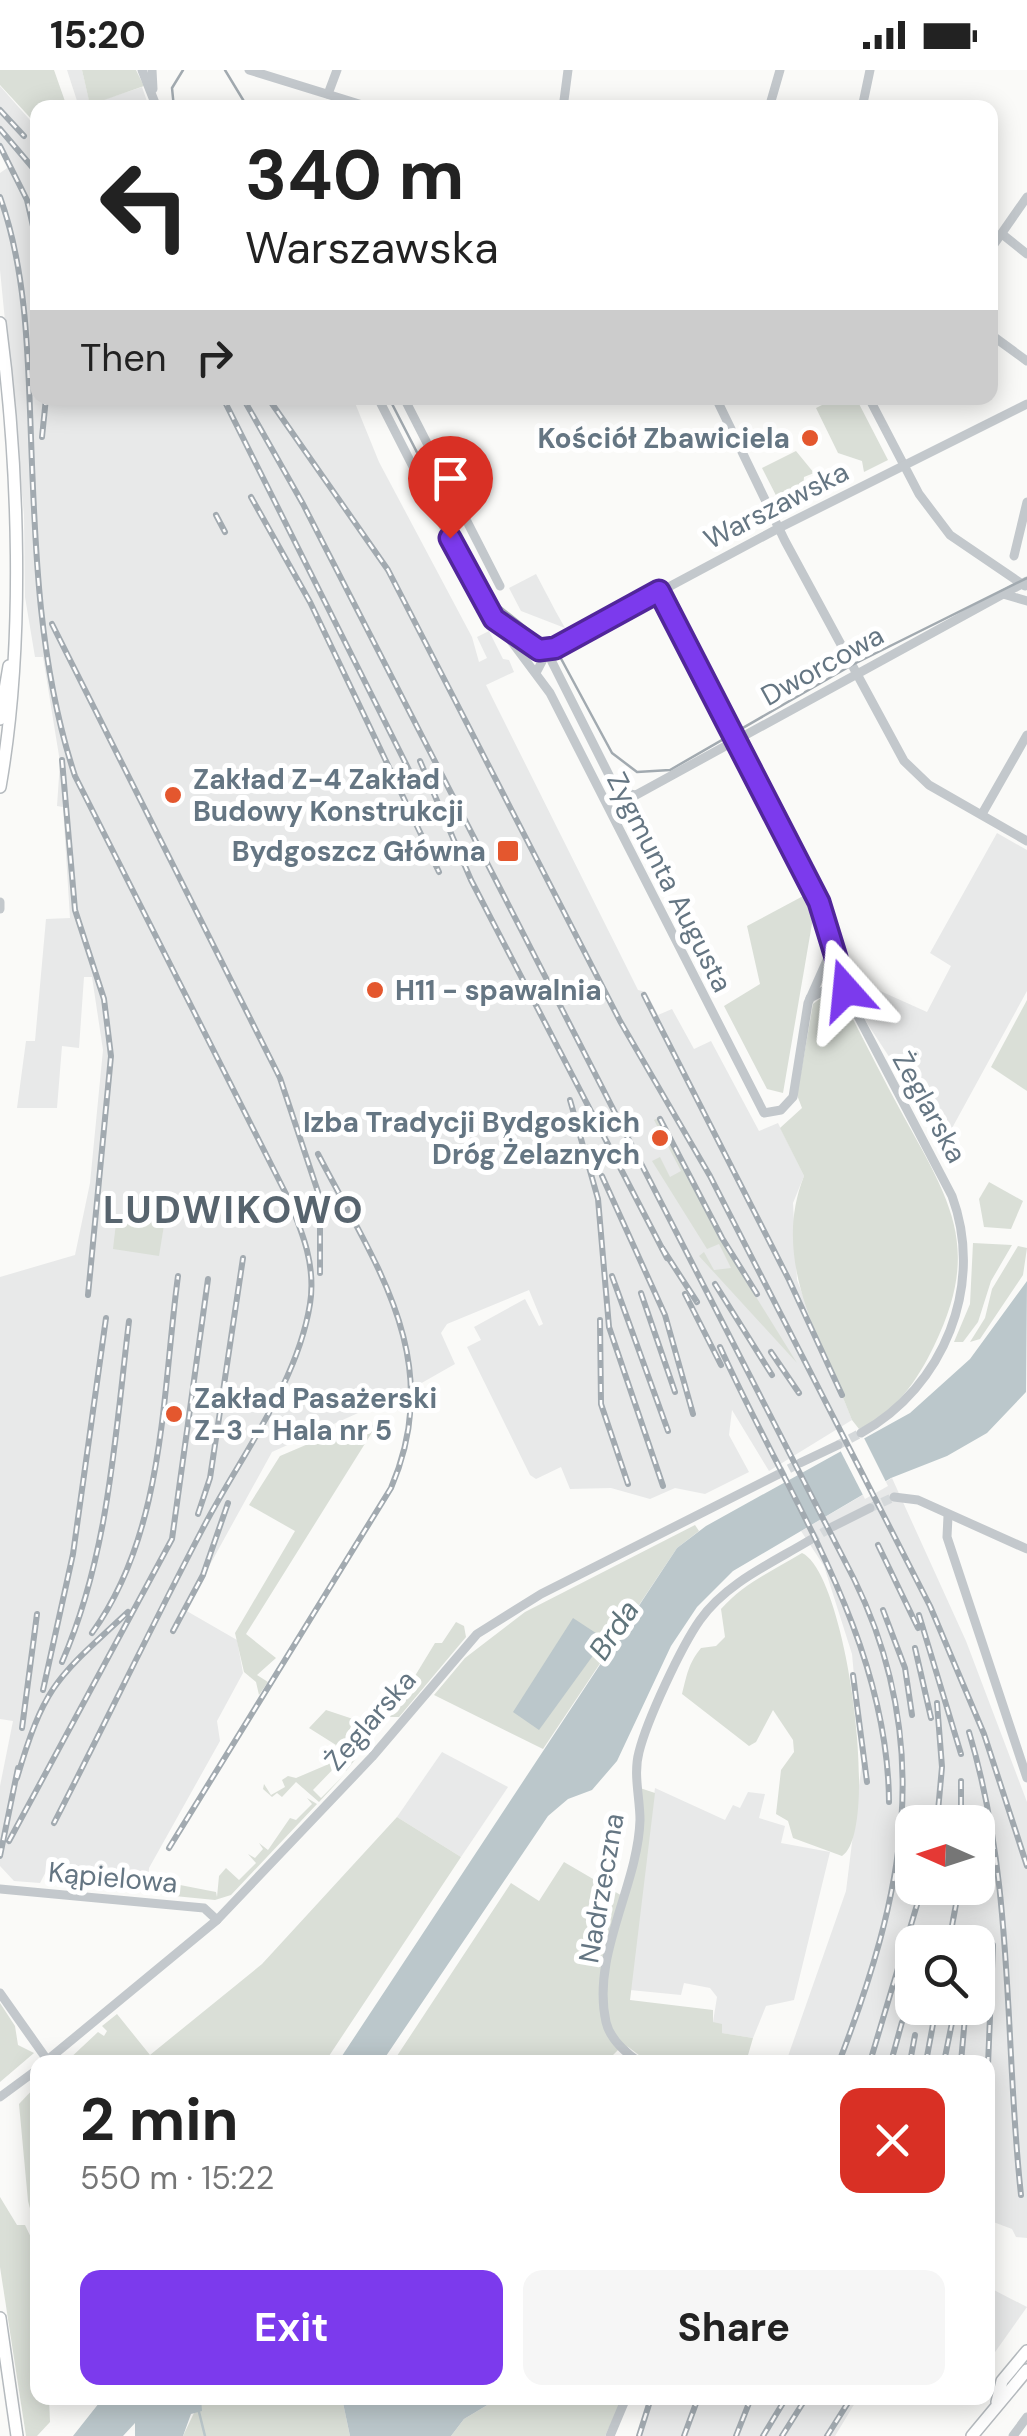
<!DOCTYPE html>
<html lang="en">
<head>
<meta charset="utf-8">
<style>
  :root { --surface:#fff; --page:#f6f6f6; --text:#222; --muted:#767676; --accent:#7c3aed }
  body { margin:0; font-family:"DM Sans",sans-serif; background:var(--page); color:var(--text); height:100vh; display:flex; flex-direction:column; font-size:38px; white-space:nowrap }
  * { box-sizing:border-box; margin:0 }
  p { font-size:32px; color:var(--muted) }
  .icon { flex:none; width:55px; height:55px; fill:none; stroke:currentColor; stroke-width:2; stroke-linecap:round; stroke-linejoin:round }
  .map { position:relative; flex:1; overflow:hidden }
  .details { position:absolute; left:30px; top:1985px; width:965px; height:350px; display:flex; flex-direction:column; background:var(--surface); border-radius:20px; box-shadow:0 5px 25px #0003 }
  .details>* { flex:none }
  .top-card { position:absolute; left:30px; top:30px; width:968px; height:305px; border-radius:20px; box-shadow:0 5px 25px #0003; background:#fff; color:var(--text); overflow:hidden }
  .needle { width:65px; rotate:273deg }
  .controls { position:absolute; left:895px; top:1735px; display:grid; gap:20px }
  .controls a { display:grid; place-items:center; width:100px; height:100px; border-radius:20px; background:var(--surface); box-shadow:0 5px 25px #0003; font-size:50px }
  .pin { position:absolute; display:grid; place-items:center; width:85px; height:85px; color:#fff; margin:-102px -42px; border-radius:50% 50% 50% 0; rotate:-45deg; box-shadow:0 0 10px #0007 }
  .pin .icon { rotate:45deg }
  .me { position:absolute; width:110px; margin:-55px; rotate:342deg; stroke-linejoin:round; filter:drop-shadow(0 0 8px #0008) }
  .turn { display:flex; align-items:center; gap:35px; height:210px; padding:0 50px; font-size:45px }
  .turn .icon { width:130px; height:130px; stroke-width:2.5 }
  .turn b { display:block; font-size:70px; line-height:85px }
  .then { display:flex; align-items:center; height:95px; padding:0 50px; background:#0003; gap:20px; font-size:38px }
  .round { display:grid; place-items:center; flex:none; width:105px; height:105px; border-radius:20px; background:var(--page) }
  .summary { display:flex; align-items:center; justify-content:space-between; height:170px; padding:0 50px }
  h1 { font-size:60px; font-weight:700; line-height:75px }
  .primary-button { display:flex; gap:20px; margin-top:auto; padding:20px 50px }
  .primary-button a { flex:1; height:115px; border-radius:20px; background:var(--accent); color:#fff; font-size:40px; font-weight:700; line-height:115px; text-align:center }
  .primary-button a+a { background:var(--page); color:var(--text) }
  .status { display:flex; justify-content:space-between; align-items:center; height:70px; padding:0 50px; background:var(--surface); direction:ltr }
  .status svg { height:28px; fill:currentColor }
  .map>svg:first-child { display:block }
</style>
</head>
<body>
<div class="status"><b>15:20</b><svg viewBox="0 0 49 12"><path d="M0 12V9h3v3zM5 12V6h3v6zM10 12V3h3v9zM15 12V0h3v12zM26 1h20v11H26zM47 4h2v5h-2z"/></svg></div>
<div class="map">
<svg width="1027" height="2366" viewBox="0 0 1027 2366">
  <rect width="100%" height="100%" fill="#fafaf8"/>
  <g fill="#e8e9e9" fill-rule="evenodd">
    <polygon points="67,0 82,0 90,34 142,17 149,37 79,37"/>
    <polygon points="0,16 37,58 38,328 353,328 379,392 472,567 479,592 487,588 477,567 489,561 503,589 509,590 514,602 486,615 638,920 646,922 658,945 672,939 694,979 711,971 759,1061 778,1053 804,1106 793,1133 797,1210 852,1350 769,1401 732,1340 729,1365 749,1402 705,1424 675,1418 650,1429 611,1418 570,1419 561,1397 536,1409 530,1405 467,1277 481,1270 474,1257 525,1229 539,1256 543,1254 529,1220 447,1254 441,1263 455,1294 411,1319 272,1382 185,1540 237,1570 243,1603 217,1651 220,1671 149,1798 148,1815 85,1810 79,1814 79,1810 62,1808 64,1793 51,1792 40,1813 14,1811 0,1796 0,1716 13,1651 0,1649 0,1207 75,1185 90,1113 103,980 92,907 84,907 79,978 62,976 57,1038 17,1038 26,971 35,971 46,849 70,848 63,737 57,736 60,692 43,587 35,587 25,527 24,445 0,200 0,103 10,96 0,81"/>
    <polygon points="536,504 556,542 565,558 521,541 509,518"/>
    <polygon points="997,763 1027,780 1027,921 951,1060 905,1011 863,947 878,920 927,942 951,896 930,883"/>
    <path d="M892,1408L966,1571L1027,1732V2168L1016,2167L1012,2159L988,2150V1992H786L846,1821L862,1692L852,1584L824,1496L801,1461ZM912,1752H978V1818H912ZM912,1872H978V1938H912Z"/>
    <polygon points="442,1682 508,1717 461,1787 397,1747"/>
    <polygon points="655,1718 725,1750 733,1735 740,1738 748,1722 765,1724 759,1748 785,1756 781,1773 830,1782 794,1930 766,1936 753,1968 721,1963 713,1952 717,1927 710,1918 684,1913 681,1925 630,1920"/>
    <polygon points="988,2217 1027,2237 988,2292"/>
    <polygon points="648,2328 858,2328 835,2366 638,2366"/>
  </g>
  <g fill="#dadfd7">
    <polygon points="0,0 54,0 67,37 38,38 37,55 0,15"/>
    <polygon points="82,0 136,0 144,16 90,35"/>
    <polygon points="836,328 856,328 888,390 864,402 862,391 838,383 816,338"/>
    <polygon points="796,381 814,403 804,407 802,430 808,428 808,432 785,443 762,398"/>
    <polygon points="805,825 814,842 783,1023 767,1019 724,936 760,914 747,856"/>
    <path d="M826,924L840,926L844,932C864,970 883,1009 904,1047C952,1134 981,1179 934,1276C917,1311 896,1342 859,1359L852,1350C822,1270 770,1192 804,1106L780,1058L802,1038L797,1025L813,934Z"/>
    <polygon points="1027,930 1027,1021 991,997"/>
    <polygon points="658,1048 722,1172 797,1293 699,1186 704,1182 714,1200 731,1198 719,1174 707,1179 652,1091 660,1087 670,1107 681,1101 654,1050"/>
    <polygon points="989,1112 1023,1131 1011,1159 984,1157 979,1129"/>
    <polygon points="136,1150 164,1155 159,1186 113,1179 116,1153"/>
    <polygon points="973,1173 1012,1175 991,1211 978,1252 963,1272 954,1272 970,1234"/>
    <polygon points="1018,1176 1027,1178 1023,1205 980,1269 970,1272 985,1248 992,1219"/>
    <polygon points="362,1351 376,1356 246,1564 276,1588 257,1605 268,1612 259,1625 256,1612 244,1602 235,1563 295,1461 249,1435 280,1386"/>
    <polygon points="695,1455 699,1461 677,1478 543,1679 434,1625 465,1588 525,1542"/>
    <path d="M802,1483C847,1503 881,1762 842,1786L793,1768L788,1751L776,1744L781,1700L794,1682L793,1670L773,1640L756,1672L749,1676L682,1624C687,1605 688,1594 701,1578L716,1576L725,1567L721,1539C745,1512 773,1501 802,1483Z"/>
    <polygon points="456,1552 464,1556 466,1567 399,1647 390,1647 435,1573 442,1573"/>
    <polygon points="326,1640 353,1649 348,1666 352,1673 334,1685 326,1679 332,1682 336,1675 309,1658"/>
    <polygon points="381,1657 346,1701 338,1694 313,1720 321,1728 344,1705 319,1732 296,1712 282,1727 277,1723 272,1727 263,1719 264,1714 271,1725 285,1717 282,1710 288,1706 296,1708 350,1685"/>
    <polygon points="637,1717 655,1723 630,1930 713,1940 713,1952 722,1954 722,1963 753,1968 746,1992 648,1992 627,1976 639,1992 626,1992 627,1983 621,1977 606,1992 393,1992 511,1813 539,1831 564,1792 624,1827 636,1781"/>
    <polygon points="307,1728 317,1734 231,1825 215,1830 154,1824 155,1817 179,1819 180,1815 216,1822 217,1827 219,1806 226,1798 239,1810 256,1793 248,1784 255,1788 263,1779 259,1773 268,1780 290,1748 296,1750 312,1734"/>
    <polygon points="397,1747 461,1787 325,1992 66,1992 98,1962 104,1966 107,1961 102,1956 117,1944 150,1985 262,1894"/>
    <polygon points="0,1933 15,1956 18,1975 34,1983 0,2012"/>
    <polygon points="37,2015 38,2165 37,2165 28,2131 19,2034"/>
    <polygon points="0,2127 17,2155 25,2155 37,2180 38,2328 49,2328 50,2352 37,2366 26,2366 0,2197"/>
    <polygon points="201,2328 342,2328 350,2366 183,2366"/>
    <polygon points="499,2328 623,2328 605,2366 451,2366 464,2349"/>
  </g>
  <g fill="#bbc7cb">
    <polygon points="1027,1211 1026,1322 987,1363 947,1386 891,1408 733,1501 697,1537 671,1576 617,1691 592,1720 568,1729 548,1746 382,1992 338,1992 677,1478 706,1456 910,1343 970,1289"/>
    <polygon points="573,1548 605,1569 539,1660 513,1642"/>
    <polygon points="103,2328 201,2328 202,2341 191,2344 183,2366 135,2366 135,2353 123,2366 73,2366"/>
    <polygon points="342,2328 499,2328 464,2349 451,2366 350,2366"/>
  </g>
  <polygon fill="#fafaf8" points="862,1364 888,1416 865,1429 839,1378"/>
  <g fill="none" stroke-linecap="round" stroke-linejoin="round">
    <polyline stroke="#bbc7cb" stroke-width="2.5" points="199,2342 205,2366"/>
    <g stroke="#d5d9db" stroke-width="9" stroke-dasharray="9 4.5" stroke-linecap="butt">
      <polyline points="838,1375 861,1363"/>
      <polyline points="777,1405 800,1393"/>
      <polyline points="870,1438 894,1427"/>
      <polyline points="810,1470 832,1457"/>
    </g>
    <g stroke="#b5babe" stroke-width="14">
      <g id="major">
        <path d="M0,253C19,397 25,575 0,717"/>
        <polyline points="0,649 9,596"/>
        <polyline points="0,2248 17,2366"/>
        <polyline points="997,2332 1002,2311 1027,2281"/>
        <polyline points="972,2366 1027,2300"/>
      </g>
    </g>
    <g stroke="#c3c8cc" stroke-width="9">
      <polyline points="142,0 157,38"/>
      <polyline points="152,0 153,19"/>
      <polyline points="249,0 372,38"/>
      <polyline points="328,24 337,0"/>
      <polyline points="563,38 568,0"/>
      <polyline points="769,38 780,0"/>
      <polyline points="862,38 870,0"/>
      <polyline points="1002,164 1027,184"/>
      <polyline points="990,180 1027,127"/>
      <polyline points="990,264 1027,291"/>
      <polyline points="378,328 482,532 550,623 764,1043 781,1040 793,1027 808,933 832,879"/>
      <polyline points="404,328 500,516"/>
      <polyline points="716,328 785,471 904,691 929,715 1027,771"/>
      <polyline points="869,328 919,424 950,465 1025,516"/>
      <polyline points="1014,486 1027,432"/>
      <path d="M659,521L815,824L847,925L952,1126C985,1215 944,1317 861,1363"/>
      <polyline points="1003,524 1027,531"/>
      <polyline points="502,559 547,582"/>
      <polyline points="547,582 612,711 623,723 636,725 1027,511"/>
      <polyline points="537,601 547,582 779,458 1027,334"/>
      <polyline points="982,744 1027,665"/>
      <polyline points="0,832 0,839"/>
      <polyline points="810,928 827,919 846,923"/>
      <polyline points="800,1393 838,1375"/>
      <polyline points="894,1427 918,1430 1027,1479"/>
      <polyline points="948,1446 947,1467 1027,1708"/>
      <polyline points="832,1457 870,1438"/>
      <polyline points="0,1819 204,1838 217,1850"/>
      <polyline points="0,1923 48,1991"/>
      <polyline points="45,1992 217,1850 372,1687 477,1564 541,1524 777,1405"/>
      <path d="M639,1992C626,1983 610,1969 606,1952C591,1885 638,1816 640,1750C640,1728 633,1704 639,1682C647,1650 681,1577 700,1550C726,1513 772,1493 810,1470"/>
      <polyline points="0,2027 38,1999"/>
      <polyline points="610,2366 626,2328"/>
      <polyline points="1013,2366 1027,2347"/>
    </g>
    <use href="#major" stroke="#fff" stroke-width="11"/>
    <g stroke="#a2aab0" stroke-width="2.5">
      <polyline points="225,0 248,38"/>
      <polyline points="174,38 172,18 183,0"/>
      <polyline points="389,328 494,532 558,583 612,683 637,702 670,700 852,595 1027,508"/>
    </g>
    <g stroke="#a2aab0" stroke-width="6">
      <g id="rail">
        <polyline points="0,40 24,66"/>
        <polyline points="0,59 38,104"/>
        <polyline points="0,76 27,130 38,178"/>
        <path d="M0,127C27,202 28,288 31,368C35,481 39,597 75,706L289,1130C303,1164 316,1196 310,1234C297,1315 239,1388 202,1460C151,1557 104,1656 54,1753"/>
        <polyline points="223,328 415,712"/>
        <path d="M243,328L303,434L854,1509C936,1676 903,1827 839,1992"/>
        <polyline points="268,328 388,500 620,951 710,1106 930,1536 984,1664 1027,1796"/>
        <polyline points="42,367 46,328"/>
        <polyline points="251,427 310,532 439,802"/>
        <polyline points="216,445 225,462"/>
        <polyline points="52,554 280,1008 320,1128 320,1203"/>
        <polyline points="62,690 75,840 104,929 111,986 88,1225"/>
        <polyline points="420,691 471,810 667,1188"/>
        <polyline points="644,925 789,1210 842,1325"/>
        <polyline points="570,1030 598,1129 609,1257 663,1416"/>
        <polyline points="660,1049 722,1168 757,1224"/>
        <polyline points="602,1106 665,1245 693,1344"/>
        <polyline points="662,1178 697,1232"/>
        <polyline points="612,1206 668,1361"/>
        <polyline points="715,1214 772,1305"/>
        <polyline points="641,1223 675,1322"/>
        <polyline points="685,1224 721,1295"/>
        <polyline points="600,1250 601,1334 628,1414"/>
        <path d="M720,1277C785,1422 888,1567 889,1732"/>
        <polyline points="771,1282 799,1323"/>
        <polyline points="198,1444 210,1408 243,1188"/>
        <polyline points="878,1475 918,1558"/>
        <polyline points="883,1540 905,1598 912,1645"/>
        <polyline points="919,1545 961,1684"/>
        <polyline points="173,1561 203,1505 228,1433"/>
        <path d="M92,1563C165,1462 162,1325 178,1206"/>
        <polyline points="915,1578 931,1648"/>
        <path d="M62,1592C109,1484 115,1366 129,1251"/>
        <polyline points="853,1605 867,1712"/>
        <polyline points="43,1620 73,1484 106,1248"/>
        <polyline points="937,1633 942,1697 937,1752"/>
        <polyline points="22,1658 37,1544"/>
        <path d="M969,1662C1015,1815 1004,1970 1021,2125"/>
        <path d="M17,1708C45,1613 58,1607 128,1542"/>
        <polyline points="961,1711 961,1752"/>
        <polyline points="9,1771 172,1469 208,1209"/>
        <path d="M169,1778L391,1418C446,1289 376,1196 318,1084"/>
        <polyline points="0,1786 18,1698"/>
        <polyline points="949,1872 959,1818"/>
        <polyline points="870,1992 922,1818"/>
        <polyline points="891,1992 902,1952"/>
        <polyline points="910,1992 915,1965"/>
        <polyline points="926,1992 936,1938"/>
        <polyline points="944,1992 955,1938"/>
        <polyline points="961,1992 965,1947"/>
        <polyline points="988,1995 993,1875"/>
        <polyline points="639,2366 651,2328"/>
        <polyline points="684,2366 698,2328"/>
        <polyline points="736,2366 751,2328"/>
        <polyline points="763,2366 786,2328"/>
        <polyline points="782,2366 806,2328"/>
        <polyline points="827,2366 851,2328"/>
      </g>
    </g>
    <use href="#rail" stroke="#fff" stroke-width="2.5" stroke-dasharray="8" stroke-linecap="butt"/>
  </g>
  <g fill="none" stroke-linecap="round" stroke-linejoin="round">
    <g stroke="#51269a" stroke-width="25">
      <polyline id="route" points="450,468 494,549 539,580 555,578 659,521 819,832 846,920"/>
    </g>
    <use href="#route" stroke="#7c3aed" stroke-width="18"/>
  </g>
  <g fill="#e4572e" stroke="#fff" stroke-width="4">
    <circle cx="810" cy="368" r="10"/>
    <circle cx="173" cy="725" r="10"/>
    <rect x="496" y="769" width="24" height="24" rx="5"/>
    <circle cx="375" cy="920" r="10"/>
    <circle cx="660" cy="1068" r="10"/>
    <circle cx="174" cy="1344" r="10"/>
  </g>
  <g text-anchor="middle" stroke-width="10" stroke-linejoin="round" paint-order="stroke">
    <g font-size="28" font-weight="bold" fill="#657683" stroke="#fff" text-anchor="end">
      <text x="790" y="378">Kościół Zbawiciela</text>
      <text x="193" y="719" text-anchor="start">Zakład Z-4 Zakład<tspan x="193" dy="32">Budowy Konstrukcji</tspan></text>
      <text x="486" y="791">Bydgoszcz Główna</text>
      <text x="395" y="930" text-anchor="start">H11 - spawalnia</text>
      <text x="640" y="1062">Izba Tradycji Bydgoskich<tspan x="640" dy="32">Dróg Żelaznych</tspan></text>
      <text x="194" y="1338" text-anchor="start">Zakład Pasażerski<tspan x="194" dy="32">Z-3 - Hala nr 5</tspan></text>
    </g>
    <g font-size="28" fill="#657683" stroke="#fff">
      <text transform="translate(776 435) rotate(-27)" y="10">Warszawska</text>
      <text transform="translate(822 595) rotate(-29)" y="10">Dworcowa</text>
      <text transform="translate(670 812) rotate(63)" y="10">Zygmunta Augusta</text>
      <text transform="translate(930 1037) rotate(61)" y="10">Żeglarska</text>
      <text transform="translate(370 1650) rotate(-49)" y="10">Żeglarska</text>
      <text transform="translate(113 1807) rotate(5)" y="10">Kąpielowa</text>
      <text transform="translate(601 1818) rotate(-80)" y="10">Nadrzeczna</text>
    </g>
    <g font-size="30" font-style="italic" fill="#60757c" stroke="#fff">
      <text transform="translate(614 1560) rotate(-56)" y="10">Brda</text>
    </g>
    <g font-size="38" font-weight="bold" letter-spacing="2.5" fill="#57646e" stroke="#fff">
      <text x="234" y="1153">LUDWIKOWO</text>
    </g>
  </g>
</svg>
<div class="controls">
<a><svg class="needle" viewBox="-14 -14 28 28"><path d="M0-13l5 13h-10z" fill="#e53935"/><path d="M0 13l5-13h-10z" fill="#767676"/></svg></a>
<a><svg class="icon" aria-label="search" viewBox="0 0 24 24"><circle cx="10" cy="10" r="6"/><path d="M15 15l6 6"/></svg></a>
</div>
<div class="pin" style="left:450px;top:468px;background:#d93025"><svg class="icon" aria-label="arrive" viewBox="0 0 24 24"><path d="M6 21V4h12l-3 4 3 4H6"/></svg></div>
<svg class="me" style="left:846px;top:920px" viewBox="-20 -20 40 40"><path d="M0-17L14 15 0 8-14 15z" fill="#7c3aed" stroke="#fff" stroke-width="4"/></svg>
<div class="top-card">
<div class="turn"><svg class="icon" aria-label="left" viewBox="0 0 24 24"><path d="M17 20v-9H6M10 6l-5 5 5 5"/></svg><div><b>340 m</b>Warszawska</div></div>
<div class="then">Then<svg class="icon" aria-label="right" viewBox="0 0 24 24"><path d="M7 20v-9h11M14 6l5 5-5 5"/></svg></div>
</div>
<section class="details">
<div class="summary"><div><h1>2 min</h1><p>550 m · 15:22</p></div><a class="round" style="background:#d93025;color:#fff"><svg class="icon" aria-label="close" viewBox="0 0 24 24"><path d="M6 6l12 12M18 6L6 18"/></svg></a></div>
<div class="primary-button"><a>Exit</a><a>Share</a></div>
</section>
</div>
</body>
</html>
